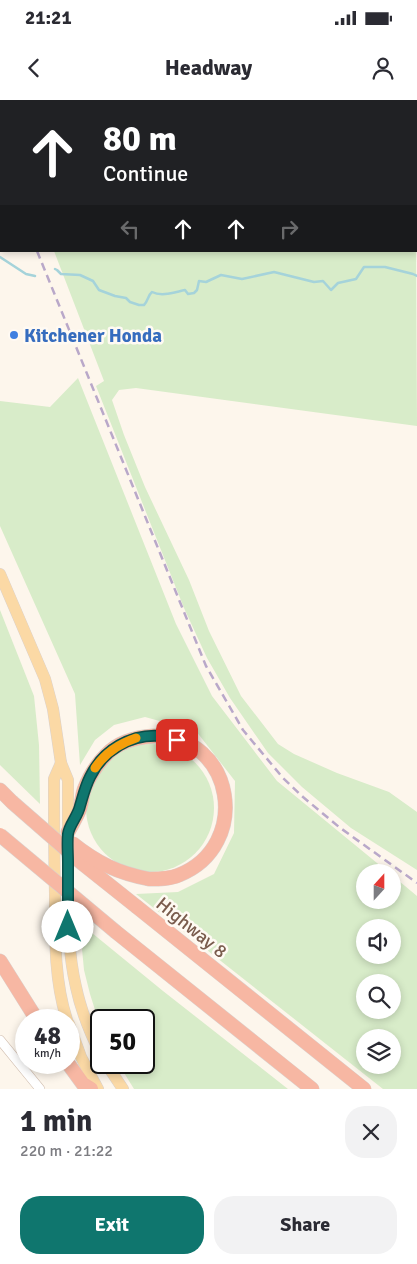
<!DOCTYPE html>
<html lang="en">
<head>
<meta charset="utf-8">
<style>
  :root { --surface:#fff; --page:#f2f2f3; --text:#2b2b33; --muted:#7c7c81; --accent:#0f766e }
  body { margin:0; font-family:Signika,sans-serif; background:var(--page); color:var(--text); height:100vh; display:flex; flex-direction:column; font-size:19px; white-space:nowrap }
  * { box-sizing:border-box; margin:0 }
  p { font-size:16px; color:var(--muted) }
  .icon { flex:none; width:28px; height:28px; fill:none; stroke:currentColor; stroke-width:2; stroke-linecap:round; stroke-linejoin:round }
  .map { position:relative; height:989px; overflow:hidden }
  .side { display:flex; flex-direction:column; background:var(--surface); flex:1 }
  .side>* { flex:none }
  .guide { position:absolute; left:0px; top:0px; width:418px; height:152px; box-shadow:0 2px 8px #0003; background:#202124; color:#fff; overflow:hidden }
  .needle { width:32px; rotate:21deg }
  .tools { position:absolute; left:356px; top:764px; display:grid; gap:10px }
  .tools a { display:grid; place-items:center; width:45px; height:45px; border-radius:50%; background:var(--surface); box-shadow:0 2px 8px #0003; font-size:25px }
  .speed { position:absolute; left:15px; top:909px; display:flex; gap:10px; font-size:25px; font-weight:700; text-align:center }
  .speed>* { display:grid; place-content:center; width:65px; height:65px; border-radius:50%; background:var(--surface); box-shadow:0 2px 8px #0003; line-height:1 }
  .speed small { font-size:12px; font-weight:400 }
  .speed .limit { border:2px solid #111; border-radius:8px; background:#fff; color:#111 }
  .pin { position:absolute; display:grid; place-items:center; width:42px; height:42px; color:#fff; margin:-21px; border-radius:10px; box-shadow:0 2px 8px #0006 }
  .me { position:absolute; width:55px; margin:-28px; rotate:0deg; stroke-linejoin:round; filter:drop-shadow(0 0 4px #0008) }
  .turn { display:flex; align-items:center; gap:18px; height:105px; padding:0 20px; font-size:22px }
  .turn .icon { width:65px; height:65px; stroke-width:2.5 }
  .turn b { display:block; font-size:35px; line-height:42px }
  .lanes { display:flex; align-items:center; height:48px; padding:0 20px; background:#0003; justify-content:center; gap:25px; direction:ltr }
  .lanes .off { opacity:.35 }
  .round { display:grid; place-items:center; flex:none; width:52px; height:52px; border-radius:20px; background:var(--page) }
  .summary { display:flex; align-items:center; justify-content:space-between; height:85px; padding:0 20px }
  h1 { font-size:30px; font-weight:800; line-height:38px }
  .action { display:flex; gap:10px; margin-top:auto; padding:10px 20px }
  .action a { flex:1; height:58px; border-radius:20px; background:var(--accent); color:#fff; font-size:20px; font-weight:800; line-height:58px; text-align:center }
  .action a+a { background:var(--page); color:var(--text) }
  .status { display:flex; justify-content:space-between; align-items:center; height:35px; padding:0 25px; background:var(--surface); direction:ltr }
  .status svg { height:14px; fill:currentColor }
  header { display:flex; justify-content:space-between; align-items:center; height:65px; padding:0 20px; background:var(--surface); font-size:22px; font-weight:800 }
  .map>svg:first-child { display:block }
</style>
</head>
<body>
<div class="status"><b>21:21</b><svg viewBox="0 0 49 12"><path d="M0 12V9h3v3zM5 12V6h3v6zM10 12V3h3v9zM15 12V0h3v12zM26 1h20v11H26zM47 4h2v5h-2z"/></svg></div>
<header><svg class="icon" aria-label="back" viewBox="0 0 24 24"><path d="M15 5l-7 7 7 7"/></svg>Headway<svg class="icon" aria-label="person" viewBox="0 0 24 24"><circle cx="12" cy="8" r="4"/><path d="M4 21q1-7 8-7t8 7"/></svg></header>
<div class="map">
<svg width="417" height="989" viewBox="0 0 417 989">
  <rect width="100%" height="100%" fill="#fdf6ec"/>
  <g fill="#d8ecc9" fill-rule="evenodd">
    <polygon points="416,143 417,326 136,288 119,290 112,300 124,335 145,387 189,480 209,531 241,596 278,644 294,654 337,673 389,692 417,712 417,770 351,728 302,687 268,653 230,598 207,558 184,508 96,286 104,281 54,151 416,151"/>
    <path d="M78,278L176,524L212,596L277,681L388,772H365V800H392L393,776L417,796V989H383L136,794L178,792L214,774L234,733L235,681L196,631L145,617L114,625L95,640L80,665L75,594L0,426V301L50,307ZM365,828H392V855H365ZM365,882H392V910H365ZM365,938H392V965H365Z"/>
    <polygon points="0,510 34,596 39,645 40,704 0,665"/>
    <circle cx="150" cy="708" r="64"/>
    <polygon points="81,824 163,891 288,989 134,989 118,963 144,962 144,920 101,920 101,929 90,894 84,870 82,849 84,846"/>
  </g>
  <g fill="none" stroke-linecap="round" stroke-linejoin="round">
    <g stroke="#a5d3da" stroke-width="2.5">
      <polyline points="0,157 26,174 35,176"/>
      <path d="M55,169L57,170L61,174L80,175L93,181L99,190L115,196L126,198L130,202L139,205H144C148,201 148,195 152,192C162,197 175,192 185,190L188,194L194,193L197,190L199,181L206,182L221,175L242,179L274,172L314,182L323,181L331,190L338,183L356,179L364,167H385L413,174L417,176"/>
    </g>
    <g stroke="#d1beb0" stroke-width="10">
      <polyline id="minor" points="0,940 40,989"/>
    </g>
    <g stroke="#dad1cd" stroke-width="12">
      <g id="major">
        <polyline points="255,0 267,1"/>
        <polyline points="416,18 417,18"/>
        <path d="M0,474L45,579L53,609L61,663L68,680C68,715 68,749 68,784C68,818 68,853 76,887C81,911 90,933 101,955"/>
        <path d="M61,663L54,679C54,718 54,756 55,794C55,836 54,880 67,920"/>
        <polyline points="69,924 81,957 98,989"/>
        <polyline points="105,962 123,989"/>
      </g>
    </g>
    <g stroke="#dad1cd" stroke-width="15">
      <g id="highway">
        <polyline points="0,690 12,702"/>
        <path d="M68,732C72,724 77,717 80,708C82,702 82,696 84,690C89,677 96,665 106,655C118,642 137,637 154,636C235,635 252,746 179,775C170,779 159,779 149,779"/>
        <polyline points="137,807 364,989"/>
        <polyline points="116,832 312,989"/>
        <polyline points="0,861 37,920"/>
        <polyline points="67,962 83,984 91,989"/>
      </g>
    </g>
    <use href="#minor" stroke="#fff" stroke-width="9"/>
    <use href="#major" stroke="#fbd9a5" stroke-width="11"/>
    <use href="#highway" stroke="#f7b7a3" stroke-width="14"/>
    <g stroke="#b9a8c9" stroke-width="2.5" stroke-dasharray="8 5" stroke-linecap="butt">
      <polyline points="0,60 1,64"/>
      <polyline points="37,151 206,566 243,630 283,678 303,697 339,727 417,783"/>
    </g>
    <g stroke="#dad1cd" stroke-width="15" stroke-linecap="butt">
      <g id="highway-bridge">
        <polyline points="12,702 83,764 137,807"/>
        <polyline points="0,735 116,832"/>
        <path d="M72,743C97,763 118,773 149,779"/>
      </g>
    </g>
    <use href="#highway-bridge" stroke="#f7b7a3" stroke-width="14"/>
  </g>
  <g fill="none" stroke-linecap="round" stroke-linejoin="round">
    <g stroke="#0a4d48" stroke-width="12">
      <path id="route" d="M68,827C68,805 68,783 68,762C68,753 67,743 68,734C69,725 78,716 80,706C83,696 85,687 90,677C103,650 131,633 162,636C167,637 172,638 177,640"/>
    </g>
    <use href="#route" stroke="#0f766e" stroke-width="9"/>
    <path stroke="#f59e0b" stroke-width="9" d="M95,668C105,653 118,644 136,638"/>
  </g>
  <circle fill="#3f7fe0" stroke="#fffaf3" stroke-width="2" cx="14" cy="235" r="5"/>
  <g text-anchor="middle" stroke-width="5" stroke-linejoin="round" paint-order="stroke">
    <g font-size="19" font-weight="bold" fill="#366cbe" stroke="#fffaf3" text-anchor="start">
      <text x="24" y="242">Kitchener Honda</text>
    </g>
    <g font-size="19" fill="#7a5c4d" stroke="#fffaf3">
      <text transform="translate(192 827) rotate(39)" y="7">Highway 8</text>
    </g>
  </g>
</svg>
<div class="tools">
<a><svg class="needle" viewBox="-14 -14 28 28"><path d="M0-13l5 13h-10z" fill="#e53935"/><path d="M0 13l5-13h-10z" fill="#7c7c81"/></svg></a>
<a><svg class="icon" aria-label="sound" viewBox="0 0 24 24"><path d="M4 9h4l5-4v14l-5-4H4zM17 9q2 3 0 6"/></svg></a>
<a><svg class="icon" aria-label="search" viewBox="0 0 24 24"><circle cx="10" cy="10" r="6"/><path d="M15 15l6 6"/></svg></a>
<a><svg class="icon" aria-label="layers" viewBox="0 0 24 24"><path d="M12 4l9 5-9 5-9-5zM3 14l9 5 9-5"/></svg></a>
</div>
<div class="speed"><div>48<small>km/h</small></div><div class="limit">50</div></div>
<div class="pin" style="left:177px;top:640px;background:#d93025"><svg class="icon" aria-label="arrive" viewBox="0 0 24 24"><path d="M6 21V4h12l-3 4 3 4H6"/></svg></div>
<svg class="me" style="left:68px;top:827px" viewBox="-20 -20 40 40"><circle r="19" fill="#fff"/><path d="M0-13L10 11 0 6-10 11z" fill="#0f766e"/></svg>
<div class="guide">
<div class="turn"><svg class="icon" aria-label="ahead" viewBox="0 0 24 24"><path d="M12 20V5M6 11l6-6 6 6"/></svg><div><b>80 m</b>Continue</div></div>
<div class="lanes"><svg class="icon off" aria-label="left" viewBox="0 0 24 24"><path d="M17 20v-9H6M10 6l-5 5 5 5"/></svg><svg class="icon" aria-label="ahead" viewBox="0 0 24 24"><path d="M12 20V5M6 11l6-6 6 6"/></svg><svg class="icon" aria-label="ahead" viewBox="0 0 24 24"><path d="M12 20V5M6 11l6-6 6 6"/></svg><svg class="icon off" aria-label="right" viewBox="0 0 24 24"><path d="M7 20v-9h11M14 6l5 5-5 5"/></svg></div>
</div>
</div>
<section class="side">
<div class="summary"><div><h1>1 min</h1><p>220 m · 21:22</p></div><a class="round"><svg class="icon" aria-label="close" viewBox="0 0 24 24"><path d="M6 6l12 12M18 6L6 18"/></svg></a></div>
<div class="action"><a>Exit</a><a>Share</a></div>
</section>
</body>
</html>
